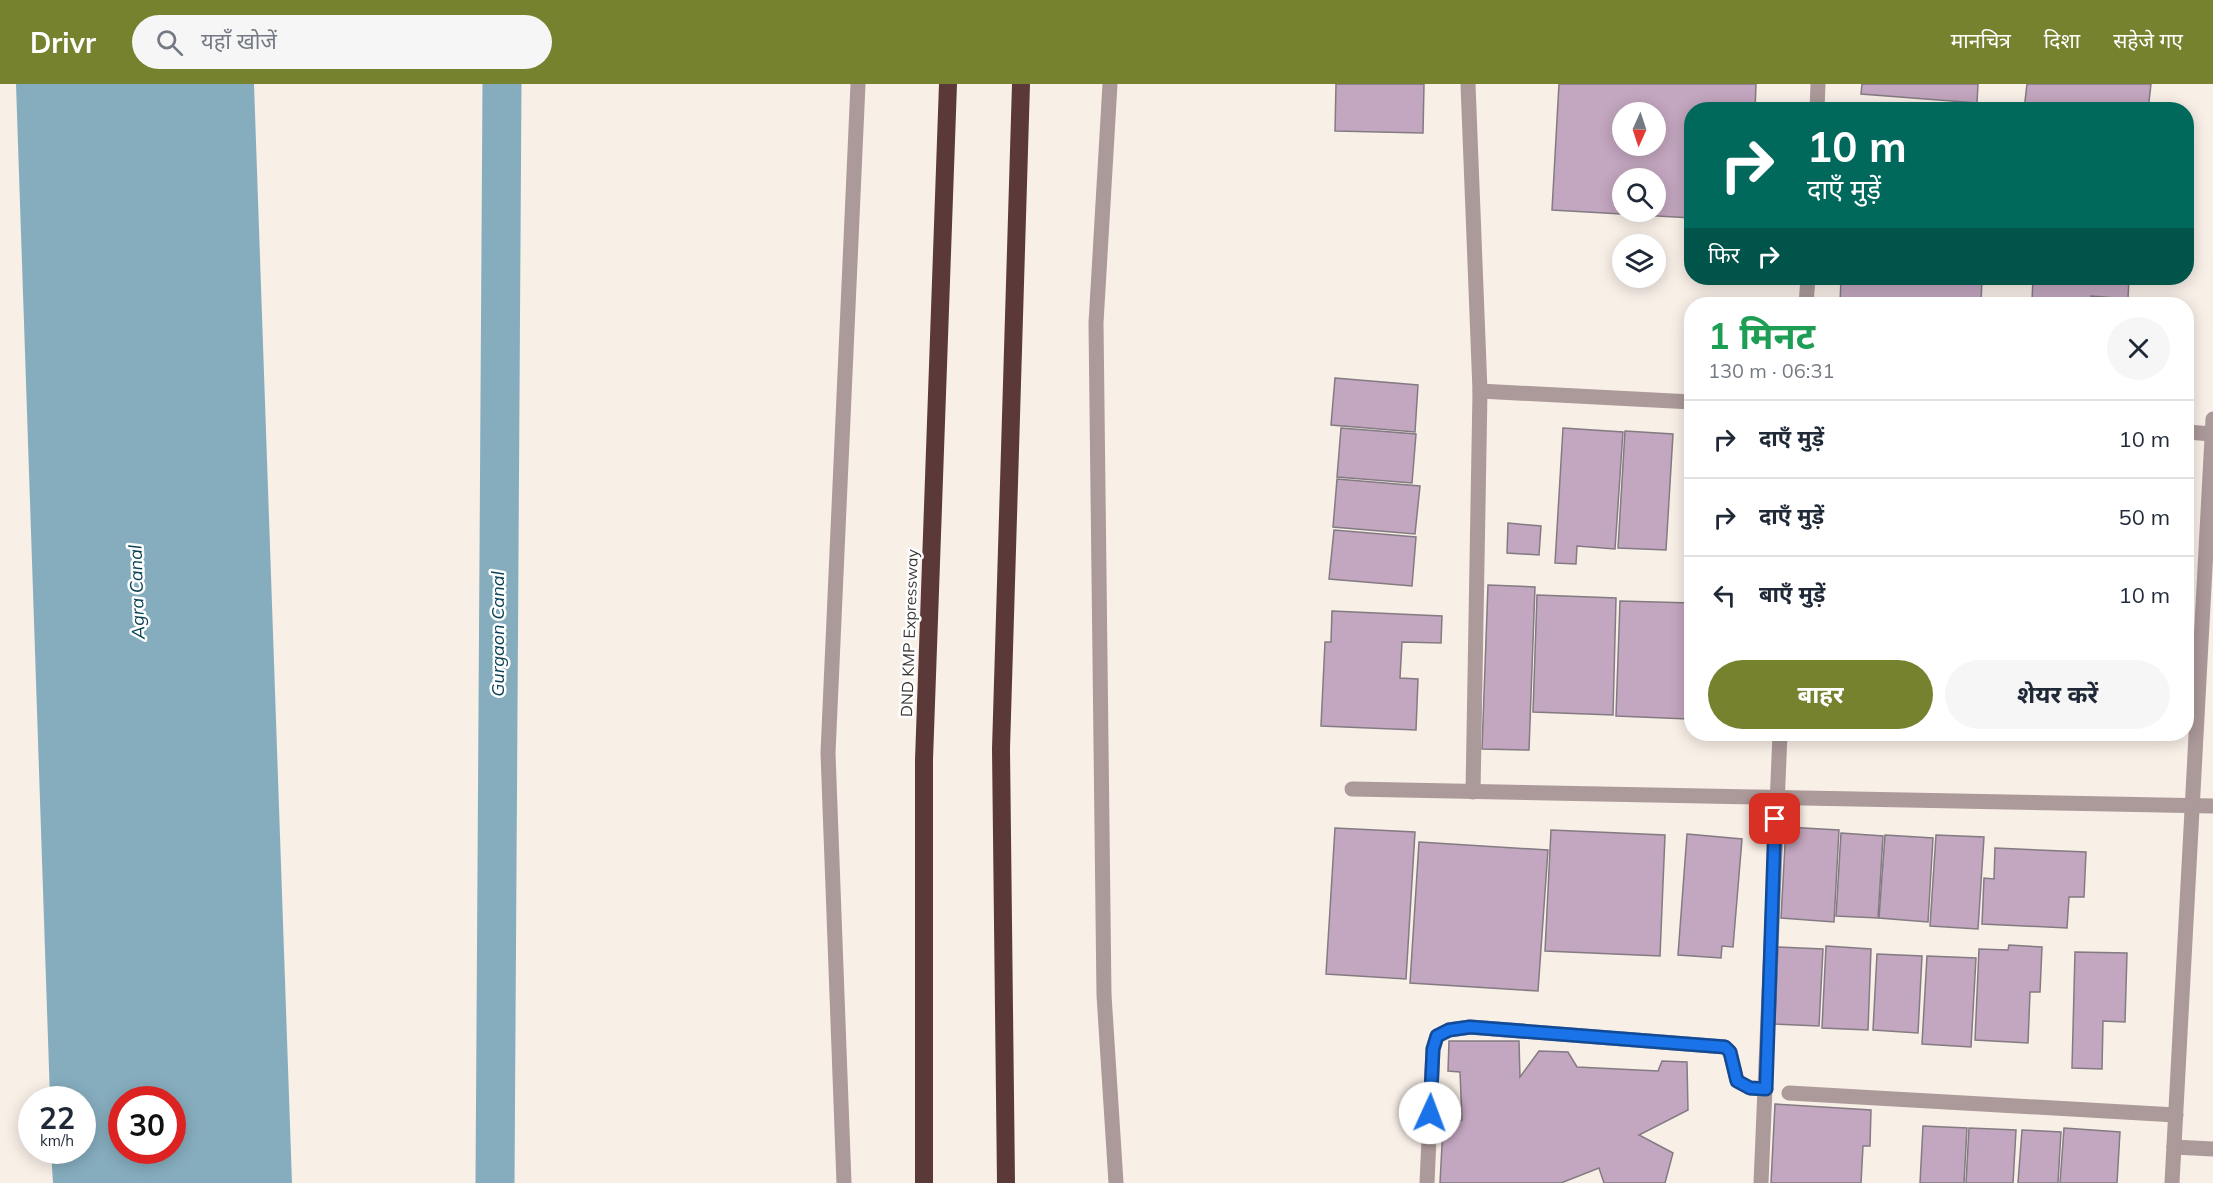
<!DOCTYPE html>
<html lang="hi">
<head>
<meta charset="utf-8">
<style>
  :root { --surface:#fff; --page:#f6f6f7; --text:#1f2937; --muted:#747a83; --line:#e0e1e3; --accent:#77822f }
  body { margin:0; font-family:Mulish,"Noto Sans Devanagari",sans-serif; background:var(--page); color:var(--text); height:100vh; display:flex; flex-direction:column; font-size:22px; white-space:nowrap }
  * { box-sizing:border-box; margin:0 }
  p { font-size:20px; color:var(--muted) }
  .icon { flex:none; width:33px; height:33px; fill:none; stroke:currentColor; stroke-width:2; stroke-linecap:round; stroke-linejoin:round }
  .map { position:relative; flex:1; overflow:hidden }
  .details { position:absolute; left:1684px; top:213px; width:510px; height:444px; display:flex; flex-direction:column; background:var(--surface); border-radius:24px; box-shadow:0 3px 15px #0003 }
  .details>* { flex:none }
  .guide { position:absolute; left:1684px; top:18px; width:510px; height:183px; border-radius:24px; box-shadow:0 3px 15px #0003; background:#00695c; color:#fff; overflow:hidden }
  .needle { width:39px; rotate:183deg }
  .fabs { position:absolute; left:1612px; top:18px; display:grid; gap:12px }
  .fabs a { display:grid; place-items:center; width:54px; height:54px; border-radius:50%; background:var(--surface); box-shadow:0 3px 15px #0003; font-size:30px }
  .speed { position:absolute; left:18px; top:1002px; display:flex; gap:12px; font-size:30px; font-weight:700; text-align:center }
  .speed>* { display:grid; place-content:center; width:78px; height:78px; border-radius:50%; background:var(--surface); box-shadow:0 3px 15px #0003; line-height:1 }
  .speed small { font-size:15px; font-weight:400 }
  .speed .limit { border:9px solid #d22; background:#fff; color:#111 }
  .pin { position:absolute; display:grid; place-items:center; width:51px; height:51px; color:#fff; margin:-26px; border-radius:12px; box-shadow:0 3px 9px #0006 }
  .me { position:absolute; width:66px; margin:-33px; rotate:2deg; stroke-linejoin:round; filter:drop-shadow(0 0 4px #0008) }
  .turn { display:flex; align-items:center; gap:21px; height:126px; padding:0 24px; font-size:27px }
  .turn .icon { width:78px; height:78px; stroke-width:2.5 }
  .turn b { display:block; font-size:42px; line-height:51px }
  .then { display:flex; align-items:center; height:57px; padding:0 24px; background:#0003; gap:12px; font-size:22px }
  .round { display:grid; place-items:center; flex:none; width:63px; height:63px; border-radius:32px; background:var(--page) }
  .overview { display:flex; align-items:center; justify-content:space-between; height:102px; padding:0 24px }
  h1 { font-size:36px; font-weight:700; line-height:45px; color:#1e9e55 }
  .action { display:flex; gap:12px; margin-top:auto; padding:12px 24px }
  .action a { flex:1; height:69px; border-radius:36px; background:var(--accent); color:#fff; font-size:24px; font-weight:700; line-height:69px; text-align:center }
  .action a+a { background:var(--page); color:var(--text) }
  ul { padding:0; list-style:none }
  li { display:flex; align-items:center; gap:18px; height:78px; padding:0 24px; border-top:2px solid var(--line) }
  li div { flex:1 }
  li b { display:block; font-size:22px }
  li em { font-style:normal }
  header { display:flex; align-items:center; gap:36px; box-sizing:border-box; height:84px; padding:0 30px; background:var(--accent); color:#fff }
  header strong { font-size:28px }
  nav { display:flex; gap:33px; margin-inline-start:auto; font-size:21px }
  .search { width:420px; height:54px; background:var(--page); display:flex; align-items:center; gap:15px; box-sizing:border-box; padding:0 21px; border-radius:33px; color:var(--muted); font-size:22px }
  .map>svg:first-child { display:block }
</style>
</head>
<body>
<header>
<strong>Drivr</strong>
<div class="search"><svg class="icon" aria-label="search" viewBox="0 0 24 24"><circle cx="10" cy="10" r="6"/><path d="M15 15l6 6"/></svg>यहाँ खोजें</div>
<nav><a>मानचित्र</a><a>दिशा</a><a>सहेजे गए</a></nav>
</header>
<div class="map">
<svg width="2213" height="1099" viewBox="0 0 2213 1099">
  <rect width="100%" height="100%" fill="#f8efe7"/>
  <path fill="#86adbe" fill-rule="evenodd" d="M16,0H254L292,1099H53L51,1067L82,1066V1016L50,1015ZM122,1016H172V1066H122Z"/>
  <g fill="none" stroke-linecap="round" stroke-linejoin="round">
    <polyline stroke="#86adbe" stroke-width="39" points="495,1099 502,0"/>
  </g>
  <g fill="#c3a6bf" stroke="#837b82" stroke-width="1.5" fill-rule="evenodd">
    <polygon points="1336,0 1424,0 1423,49 1335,47"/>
    <path d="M1559,0H1756L1755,26H1692V134L1552,126ZM1623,28H1656V62H1623ZM1623,94H1656V128H1623Z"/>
    <polygon points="1862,0 1978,0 1977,19 1861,10"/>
    <polygon points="2027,0 2151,0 2148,26 2024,26"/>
    <polygon points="1841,194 1982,194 1981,220 1840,220"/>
    <polygon points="2033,194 2129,194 2128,215 2091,212 2090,220 2032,217"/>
    <polygon points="1335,294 1418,301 1415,348 1331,341"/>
    <polygon points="1341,344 1416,350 1412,399 1337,393"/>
    <polygon points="1563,344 1623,348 1615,465 1577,462 1576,480 1555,479"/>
    <polygon points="1625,347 1673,350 1666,466 1618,464"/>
    <polygon points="1337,395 1420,402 1415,450 1333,443"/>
    <polygon points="1508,439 1541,442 1539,471 1507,469"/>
    <polygon points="1334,446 1416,453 1412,502 1329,495"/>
    <polygon points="1488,501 1535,503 1529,666 1482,665"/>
    <polygon points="1537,511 1616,514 1613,631 1533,628"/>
    <polygon points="1620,517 1692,519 1688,635 1616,632"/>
    <polygon points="1332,527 1442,532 1441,559 1402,558 1400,594 1418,595 1416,646 1321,642 1325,558 1331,558"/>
    <polygon points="1786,743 1839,746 1834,838 1781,834"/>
    <polygon points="1335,744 1415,748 1406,895 1326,890"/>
    <polygon points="1551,746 1665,751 1660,872 1545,867"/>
    <polygon points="1841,749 1883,752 1878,834 1836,832"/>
    <polygon points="1687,750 1742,755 1733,863 1722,862 1721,874 1678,871"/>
    <polygon points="1885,751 1933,754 1928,838 1879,834"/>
    <polygon points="1936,751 1984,753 1978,845 1930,842"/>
    <polygon points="1419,758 1548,766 1538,907 1410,899"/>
    <polygon points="1995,764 2086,768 2084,813 2069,813 2067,844 1982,840 1984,794 1994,795"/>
    <polygon points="2009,861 2042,863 2040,908 2030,908 2028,959 1975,956 1979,865 2008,866"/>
    <polygon points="1826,862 1871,865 1868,946 1822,944"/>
    <polygon points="1778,863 1823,865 1819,942 1775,940"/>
    <polygon points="2075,868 2127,869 2125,938 2103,937 2102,985 2072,984"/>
    <polygon points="1877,870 1922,872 1918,949 1873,946"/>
    <polygon points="1927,872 1976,874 1971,963 1922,960"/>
    <polygon points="1449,957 1519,957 1520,993 1539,967 1568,968 1577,983 1658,987 1662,977 1687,978 1688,1026 1639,1051 1673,1069 1665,1099 1604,1099 1599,1084 1561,1099 1440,1099 1443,1042 1462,1036 1460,988 1448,987"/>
    <polygon points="1775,1020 1871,1026 1870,1062 1863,1062 1861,1099 1771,1099"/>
    <polygon points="1923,1042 1967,1044 1964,1099 1920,1099"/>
    <polygon points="1969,1044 2016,1046 2013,1099 1966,1099"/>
    <polygon points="2064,1044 2120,1048 2117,1099 2060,1099"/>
    <polygon points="2022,1046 2061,1048 2058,1099 2018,1099"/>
  </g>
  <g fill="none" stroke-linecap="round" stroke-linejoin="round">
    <g stroke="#ac9999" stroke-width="15">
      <polyline points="1110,0 1096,239 1104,911 1116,1099"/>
      <polyline points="1468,0 1480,307 1473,708"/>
      <polyline points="1817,26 1818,0"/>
      <polyline points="1806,220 1808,194"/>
      <polyline points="1480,307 1692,318"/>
      <polyline points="2187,348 2212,350"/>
      <polyline points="1352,705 2213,722"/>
      <polyline points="1789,1009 2176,1031"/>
      <polyline points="2174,1063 2213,1065"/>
      <polyline points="844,1099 828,669 858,0"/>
      <polyline points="1427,1099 1433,965 1437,952 1449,946 1470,943 1725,963 1730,968 1737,997 1750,1004 1766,1005"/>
      <polyline points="1761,1099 1780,650"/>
      <polyline points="2172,1099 2213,335"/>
    </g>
    <g stroke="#5b3939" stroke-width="18">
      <polyline points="924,1099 924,676 948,0"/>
      <polyline points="1006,1099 1001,665 1021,0"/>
    </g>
  </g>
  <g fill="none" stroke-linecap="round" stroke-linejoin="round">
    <g stroke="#114b97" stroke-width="15">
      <polyline id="route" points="1430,1029 1433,965 1437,952 1449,946 1470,943 1725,963 1730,968 1737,997 1750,1004 1766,1005 1775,735"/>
    </g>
    <use href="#route" stroke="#1a73e8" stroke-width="10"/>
  </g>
  <g text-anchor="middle" stroke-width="5" stroke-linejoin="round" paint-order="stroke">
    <g font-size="16" fill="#3a3734" stroke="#fff">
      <text transform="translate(909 549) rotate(-88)" y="6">DND KMP Expressway</text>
    </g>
    <g font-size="18" font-style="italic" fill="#074154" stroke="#fff">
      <text transform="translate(137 508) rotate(-92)" y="6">Agra Canal</text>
      <text transform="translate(498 550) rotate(-90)" y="6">Gurgaon Canal</text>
    </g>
  </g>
</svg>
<div class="fabs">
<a><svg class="needle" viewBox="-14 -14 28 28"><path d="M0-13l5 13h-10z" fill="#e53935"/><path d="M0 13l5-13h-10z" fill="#747a83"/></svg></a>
<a><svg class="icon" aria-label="search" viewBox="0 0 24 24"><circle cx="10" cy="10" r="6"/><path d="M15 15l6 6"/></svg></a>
<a><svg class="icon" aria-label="layers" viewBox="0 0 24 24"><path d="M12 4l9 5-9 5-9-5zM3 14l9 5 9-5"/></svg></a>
</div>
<div class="speed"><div>22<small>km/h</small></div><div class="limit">30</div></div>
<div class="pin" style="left:1775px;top:735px;background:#d93025"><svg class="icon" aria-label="arrive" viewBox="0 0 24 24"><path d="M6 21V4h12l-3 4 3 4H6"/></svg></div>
<svg class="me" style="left:1430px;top:1029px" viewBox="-20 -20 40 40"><circle r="19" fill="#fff"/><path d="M0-13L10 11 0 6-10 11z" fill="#1a73e8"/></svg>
<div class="guide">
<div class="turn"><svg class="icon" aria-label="right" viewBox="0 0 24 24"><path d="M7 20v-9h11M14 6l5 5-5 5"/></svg><div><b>10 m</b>दाएँ मुड़ें</div></div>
<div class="then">फिर<svg class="icon" aria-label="right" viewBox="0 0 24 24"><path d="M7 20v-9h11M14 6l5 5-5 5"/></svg></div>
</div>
<section class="details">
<div class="overview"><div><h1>1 मिनट</h1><p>130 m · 06:31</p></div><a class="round"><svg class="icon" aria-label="close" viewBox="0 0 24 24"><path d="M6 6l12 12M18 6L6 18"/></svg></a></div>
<ul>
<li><svg class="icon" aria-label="right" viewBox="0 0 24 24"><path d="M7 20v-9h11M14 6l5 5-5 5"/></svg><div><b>दाएँ मुड़ें</b></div><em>10 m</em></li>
<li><svg class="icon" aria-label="right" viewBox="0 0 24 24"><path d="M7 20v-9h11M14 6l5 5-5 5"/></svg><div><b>दाएँ मुड़ें</b></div><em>50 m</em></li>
<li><svg class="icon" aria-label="left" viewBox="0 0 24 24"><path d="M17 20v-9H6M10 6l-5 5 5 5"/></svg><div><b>बाएँ मुड़ें</b></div><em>10 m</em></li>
</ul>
<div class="action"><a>बाहर</a><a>शेयर करें</a></div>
</section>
</div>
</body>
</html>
